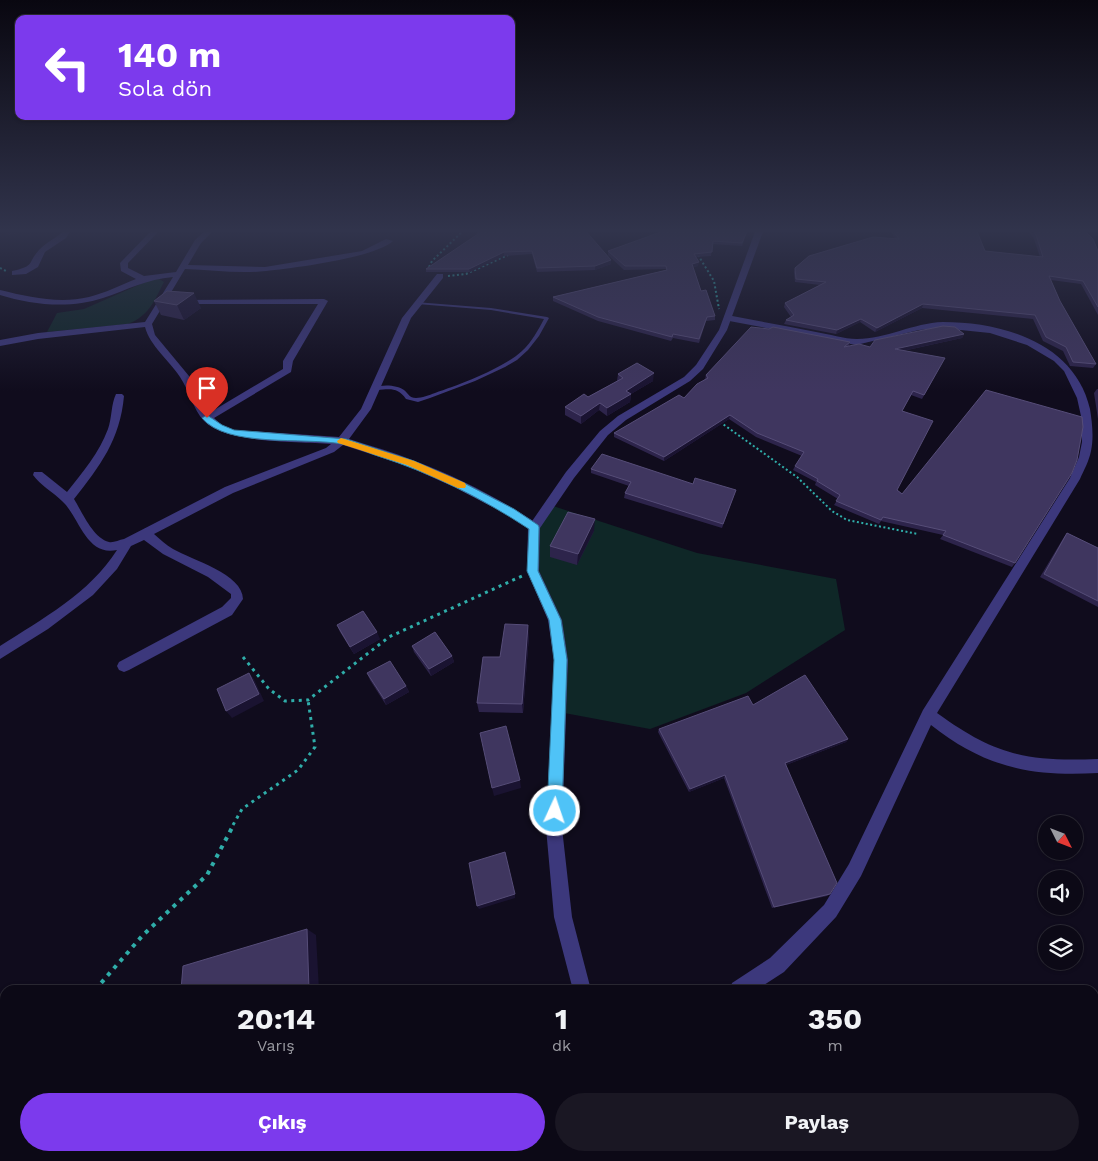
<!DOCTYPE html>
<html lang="tr">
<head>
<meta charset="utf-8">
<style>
  :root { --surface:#0c0916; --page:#1a1723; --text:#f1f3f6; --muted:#9a9aa1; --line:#2c2a35; --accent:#7c3aed }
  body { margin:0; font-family:"Work Sans",sans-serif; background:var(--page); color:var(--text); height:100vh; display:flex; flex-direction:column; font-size:19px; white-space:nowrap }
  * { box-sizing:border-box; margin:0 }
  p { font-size:16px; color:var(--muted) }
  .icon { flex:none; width:28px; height:28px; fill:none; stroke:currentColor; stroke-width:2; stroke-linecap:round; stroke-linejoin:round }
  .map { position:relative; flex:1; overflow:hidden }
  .side { position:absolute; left:0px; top:985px; width:1099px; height:176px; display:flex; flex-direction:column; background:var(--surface); border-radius:15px 15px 0 0; box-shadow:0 1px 4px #0004,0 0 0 1px var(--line) }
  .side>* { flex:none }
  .hud { position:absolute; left:15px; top:15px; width:500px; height:105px; border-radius:10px; box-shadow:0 1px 4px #0004,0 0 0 1px var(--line); background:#7c3aed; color:#fff; overflow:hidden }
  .needle { width:32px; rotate:132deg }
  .controls { position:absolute; left:1038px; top:815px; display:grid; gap:10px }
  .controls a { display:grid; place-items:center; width:45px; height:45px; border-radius:50%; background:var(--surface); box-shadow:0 1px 4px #0004,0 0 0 1px var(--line); font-size:25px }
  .pin { position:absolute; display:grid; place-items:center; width:42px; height:42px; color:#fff; margin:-51px -21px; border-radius:50% 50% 50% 0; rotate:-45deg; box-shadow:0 0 5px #0007 }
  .pin .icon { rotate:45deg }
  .me { position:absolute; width:55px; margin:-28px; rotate:3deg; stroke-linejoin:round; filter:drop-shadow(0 0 4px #0008) }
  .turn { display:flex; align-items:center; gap:18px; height:105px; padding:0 20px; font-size:22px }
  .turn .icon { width:65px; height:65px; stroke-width:2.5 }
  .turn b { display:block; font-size:35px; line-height:42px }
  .eta { display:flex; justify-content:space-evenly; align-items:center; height:85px; text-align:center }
  .eta b { font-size:30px; font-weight:700; line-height:35px }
  .cta { display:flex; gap:10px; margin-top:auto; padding:10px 20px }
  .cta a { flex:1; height:58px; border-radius:30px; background:var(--accent); color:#fff; font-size:20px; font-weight:700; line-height:58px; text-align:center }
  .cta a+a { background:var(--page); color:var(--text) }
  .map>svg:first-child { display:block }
</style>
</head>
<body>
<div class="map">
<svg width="1098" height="1161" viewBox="0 0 1098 1161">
  <rect width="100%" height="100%" fill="#100c1d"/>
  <g fill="#0f2727">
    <path d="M159,279L164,282C154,301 150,315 128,324L47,332L57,313L84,309L150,280Z"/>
    <polygon points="550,505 697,553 836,579 845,630 746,693 650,729 559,712 555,620 533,571 534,527"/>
  </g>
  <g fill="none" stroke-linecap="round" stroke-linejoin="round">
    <g stroke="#2fada9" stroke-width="2" stroke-dasharray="2 2.5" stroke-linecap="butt">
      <polyline points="698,255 714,281 719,309"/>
      <polyline points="0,268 6,271"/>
      <polyline points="427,271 432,261 465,229"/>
      <polyline points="448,276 466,274 508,255"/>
      <polyline points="720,422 797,477 832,511 847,520 918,534"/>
    </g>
    <g stroke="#2fada9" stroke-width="3" stroke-dasharray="3 4.5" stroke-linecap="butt">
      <polyline points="243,657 269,689 285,701 308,700 389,637 522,576"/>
      <polyline points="233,825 242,809 298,770 315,747 308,700"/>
    </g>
    <g stroke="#2fada9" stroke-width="4" stroke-dasharray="4 5.5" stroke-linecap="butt">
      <polyline points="95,990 143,935 207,875 234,824"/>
      <polyline points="0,1030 5,1028"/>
    </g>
    <path fill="#3c387c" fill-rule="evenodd" d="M415,302L491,308L547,317L549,318L539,336L528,350L517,360L505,367L475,381L430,398L418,402L406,399C398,387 390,389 377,390L374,388C382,384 397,385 404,390C409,394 409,398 416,398C422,398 429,395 435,393C459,385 504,368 522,351C532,342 538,330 544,319L491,310L417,304H415Z"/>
    <g fill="#3c387c" fill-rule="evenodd">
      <path d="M65,229H72L66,238L45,252L38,267L26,274L12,275V271C36,266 27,263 39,250C47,241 58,238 65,229Z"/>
      <path d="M153,229H161L128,263V268L144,276L176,272L195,240L207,229H215L201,243L188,265L265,267L362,251L386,239L393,241C374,258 294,268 266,271C240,274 212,270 185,269L152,324L155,335L189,376L209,413L283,369V361L318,304H180V300L324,299L328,301L293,361L291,372L214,418L222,425L234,430L339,437L361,409L402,318L437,274H443V278L411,318L371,409L349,439C371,446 393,452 415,461C458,477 500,499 538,524L540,527L538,530H530L506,514L454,487L407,466L343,445L334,452L233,493L154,534C160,539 166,545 173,549C192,560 243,574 243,599L232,615L129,670L124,672L119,670L117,666L119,662L222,607L231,598V594L208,577L163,554L144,540L131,546L117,569L93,595L48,629L0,659V646C42,619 90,593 117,550C86,557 79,516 62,501C53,492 40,485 33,475L34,472H42L67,492C83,472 99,453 108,429C112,418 111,404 116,394H122L124,396C120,440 100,466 74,499C82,512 93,538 109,542C113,543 119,540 124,539L225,487L326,448L331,444C299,441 226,444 204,421C193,409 189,390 180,377C169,360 150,346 145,327L38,339L0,346V340L38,333L145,322L173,277C147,279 127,290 103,298C70,309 32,305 0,295V290C29,297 59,304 89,297C105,293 121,285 136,279L121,271L120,263Z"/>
      <path d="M727,315C757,321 787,326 816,332C829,334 844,339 857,339C886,339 913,323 943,322C1003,322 1075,343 1090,409C1092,422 1094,437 1091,451C1089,461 1084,470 1080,479L937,713C995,755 1027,762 1098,759V773C1031,777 984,767 931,725L861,876L836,917L784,972L756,990H730L732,983L770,958L824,905L849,864L923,710L1070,478L1079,457L1082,442L1081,416L1077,398L1064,371L1054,361L1027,345L990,333L941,328L919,330L856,345L724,320V316Z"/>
    </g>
    <g fill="#3c387c" fill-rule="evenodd">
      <polygon points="756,229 764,229 727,330 703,369 690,381 626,420 608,435 574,478 540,528 539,571 562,620 568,660 562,828 572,917 591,990 573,990 554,917 546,828 554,660 548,620 527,571 528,527 566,472 600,431 618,416 684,377 696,365 719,330"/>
      <polygon points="563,1156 585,1156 583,1161 561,1161"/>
    </g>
  </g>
  <g fill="#2d244b">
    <polygon points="748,229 742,246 712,244 711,256 696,257 698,266 693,267 701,291 715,316 715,320 706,321 699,343 673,338 671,341 598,321 553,301 553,297 666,270 666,269 624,270 608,255 608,251"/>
    <polygon points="889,229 976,229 985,251 1040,257 1034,239 1028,229 1083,229 1098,251 1098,315 1081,284 1051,280 1060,301 1096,364 1093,368 1070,366 1063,351 1043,341 1033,319 922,308 875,332 860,322 836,334 784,324 786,320 791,317 784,307 785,303 820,285 795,282 794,272 795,268 895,239"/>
    <polygon points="478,234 611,264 595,270 537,272 532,254 504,256 470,272 426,272 426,269"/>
    <polygon points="154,301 201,308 184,320 161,315"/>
    <polygon points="964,334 962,338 903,351 945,358 922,399 911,395 902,411 897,490 1015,563 1012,567 940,539 943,535 881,521 879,524 834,505 838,499 815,485 816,482 793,470 795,466 802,456 756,437 729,419 664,461 614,437 614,433 684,398 705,379 706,375 850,342 849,346 870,347"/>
    <polygon points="618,374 653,381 631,394 630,402 607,416 599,410 581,424 565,415 565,407 588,397 617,381"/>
    <polygon points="1097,389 1098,389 1098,419 1094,393"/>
    <polygon points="591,469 693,484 736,490 722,528 624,498 625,493 629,486 591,473"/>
    <polygon points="594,531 577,565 550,557 550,546"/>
    <polygon points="1067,533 1098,548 1098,607 1040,577 1064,537"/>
    <polygon points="337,625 380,639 354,654 340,632"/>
    <polygon points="529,635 523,713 479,712 477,703 500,657"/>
    <polygon points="412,646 452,656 454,662 431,676 414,652"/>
    <polygon points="367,673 406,686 409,692 386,705 370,680"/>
    <polygon points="753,705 848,739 846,742 786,765 830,894 827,896 772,908 724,778 689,792 658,732 659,729"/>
  </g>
  <g fill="#1a1331">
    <polygon points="19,229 22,229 21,233 8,235 6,231"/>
    <polygon points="504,252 504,256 470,272 469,269"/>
    <polygon points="611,260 611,264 595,270 595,266"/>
    <polygon points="699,262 698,266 691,267 692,264"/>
    <polygon points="194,293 201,308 184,320 177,305"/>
    <polygon points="923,304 922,308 875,332 877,328"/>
    <polygon points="861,319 860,322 836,334 837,330"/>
    <polygon points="964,334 962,338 893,353 895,349"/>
    <polygon points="654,373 653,381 631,394 630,402 607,416 607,408 626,391"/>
    <polygon points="600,403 599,410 581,424 581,416"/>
    <polygon points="730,415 729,419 664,461 664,457"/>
    <polygon points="595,519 594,531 577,565 578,554"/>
    <polygon points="528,625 529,635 523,713 522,704"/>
    <polygon points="377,632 380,639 354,654 350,647"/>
    <polygon points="452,656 454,662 431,676 429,669"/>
    <polygon points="249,673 254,679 264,701 232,718 226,711"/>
    <polygon points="406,686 409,692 386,705 384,699"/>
    <polygon points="848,739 846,742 783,766 785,763"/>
    <polygon points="725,775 724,778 689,792 690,789"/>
    <polygon points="520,780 521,788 494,796 492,788"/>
    <polygon points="515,894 515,898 479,909 477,906"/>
    <polygon points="307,929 316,935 319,990 309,990"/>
  </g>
  <g fill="#3f365f" stroke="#564d78">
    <polygon points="7,229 19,229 19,230 6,231"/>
    <polygon points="478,229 584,229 611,260 595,266 537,268 532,251 504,252 469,269 426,269 478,234"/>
    <polygon points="669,229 748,229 742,243 713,241 712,252 694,254 699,262 692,264 701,291 706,290 715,316 707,317 699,339 673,334 672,337 598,317 553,297 667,270 666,266 625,266 608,251"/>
    <polygon points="892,229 976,229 985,251 1043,257 1036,235 1032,229 1083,229 1093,239 1098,251 1098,307 1083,281 1049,276 1060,301 1096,364 1073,362 1066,347 1046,337 1035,315 923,304 877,328 861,319 837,330 786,320 794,315 785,303 826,282 796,279 795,268 809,256 873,237 899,239"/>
    <polygon points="167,291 194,293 177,305 154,301"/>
    <polygon points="943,326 955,327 964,334 895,349 945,358 924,395 913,391 902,411 933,421 897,490 902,494 986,390 1082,417 1083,427 1077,460 1072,473 1015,563 943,535 946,531 883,517 881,520 836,501 840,495 817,481 818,479 795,466 804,452 757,433 730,415 664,457 614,433 679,395 684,398 697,384 708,378 706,375 751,327 769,329 773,327 850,342 844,347 859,344 870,347 875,340"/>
    <polygon points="637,363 654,373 626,391 631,394 607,408 600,403 581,416 565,407 584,394 588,397 623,378 618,374"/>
    <polygon points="602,454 693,484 695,478 736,490 723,524 625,493 631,482 591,469"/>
    <polygon points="568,512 595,519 578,554 550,546"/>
    <polygon points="1067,533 1098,548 1098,601 1044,574"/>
    <polygon points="363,611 377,632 350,647 337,625"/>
    <polygon points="505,624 528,625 522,704 477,703 483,657 500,657"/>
    <polygon points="435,632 452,656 429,669 412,646"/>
    <polygon points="390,661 406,686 384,699 367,673"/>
    <polygon points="249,673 259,694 226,711 217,689"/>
    <polygon points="805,675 848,739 785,763 837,883 830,894 774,907 725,775 690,789 659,729 748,696 753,705"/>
    <polygon points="506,726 520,780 492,788 480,733"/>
    <polygon points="505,852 515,894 477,906 469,863"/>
    <polygon points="307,929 309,990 181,990 183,966"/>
  </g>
  <linearGradient id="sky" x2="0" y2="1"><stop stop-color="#090710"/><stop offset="0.59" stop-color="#31344c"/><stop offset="1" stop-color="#31344c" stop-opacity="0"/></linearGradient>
  <rect width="1098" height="391" fill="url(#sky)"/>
  <path fill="#4fc3f7" stroke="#337fa1" d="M207,415L222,425L234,430L346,439L414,461L462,482L514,509L538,525L539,527L538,571L561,620L567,660L562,811L560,816L555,818L549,816L547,811L554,660L549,620L527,571L529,529C482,498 431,473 378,456C366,452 354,446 342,444C304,437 227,448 202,418Z"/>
  <polygon fill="#f59e0b" points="341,438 414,461 465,483 466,486 465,488 458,488 407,465 338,443 337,441"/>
</svg>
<div class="controls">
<a><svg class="needle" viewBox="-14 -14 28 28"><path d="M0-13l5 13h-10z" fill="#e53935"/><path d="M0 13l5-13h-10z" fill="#9a9aa1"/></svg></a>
<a><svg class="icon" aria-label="sound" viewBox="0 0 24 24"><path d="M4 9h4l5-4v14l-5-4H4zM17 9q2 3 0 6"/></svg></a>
<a><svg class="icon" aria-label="layers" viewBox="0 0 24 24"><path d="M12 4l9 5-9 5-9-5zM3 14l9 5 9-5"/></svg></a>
</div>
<div class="pin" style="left:207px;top:418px;background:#d93025"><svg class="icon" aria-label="arrive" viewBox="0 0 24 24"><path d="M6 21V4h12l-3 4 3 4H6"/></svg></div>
<svg class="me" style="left:555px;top:811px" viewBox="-20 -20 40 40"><circle r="17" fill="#4fc3f7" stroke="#fff" stroke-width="3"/><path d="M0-11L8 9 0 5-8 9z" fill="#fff"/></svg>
<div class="hud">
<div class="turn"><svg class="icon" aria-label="left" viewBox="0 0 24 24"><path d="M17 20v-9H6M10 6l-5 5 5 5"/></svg><div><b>140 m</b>Sola dön</div></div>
</div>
<section class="side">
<div class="eta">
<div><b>20:14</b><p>Varış</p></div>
<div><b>1</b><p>dk</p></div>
<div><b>350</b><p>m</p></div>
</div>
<div class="cta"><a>Çıkış</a><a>Paylaş</a></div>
</section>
</div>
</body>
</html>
